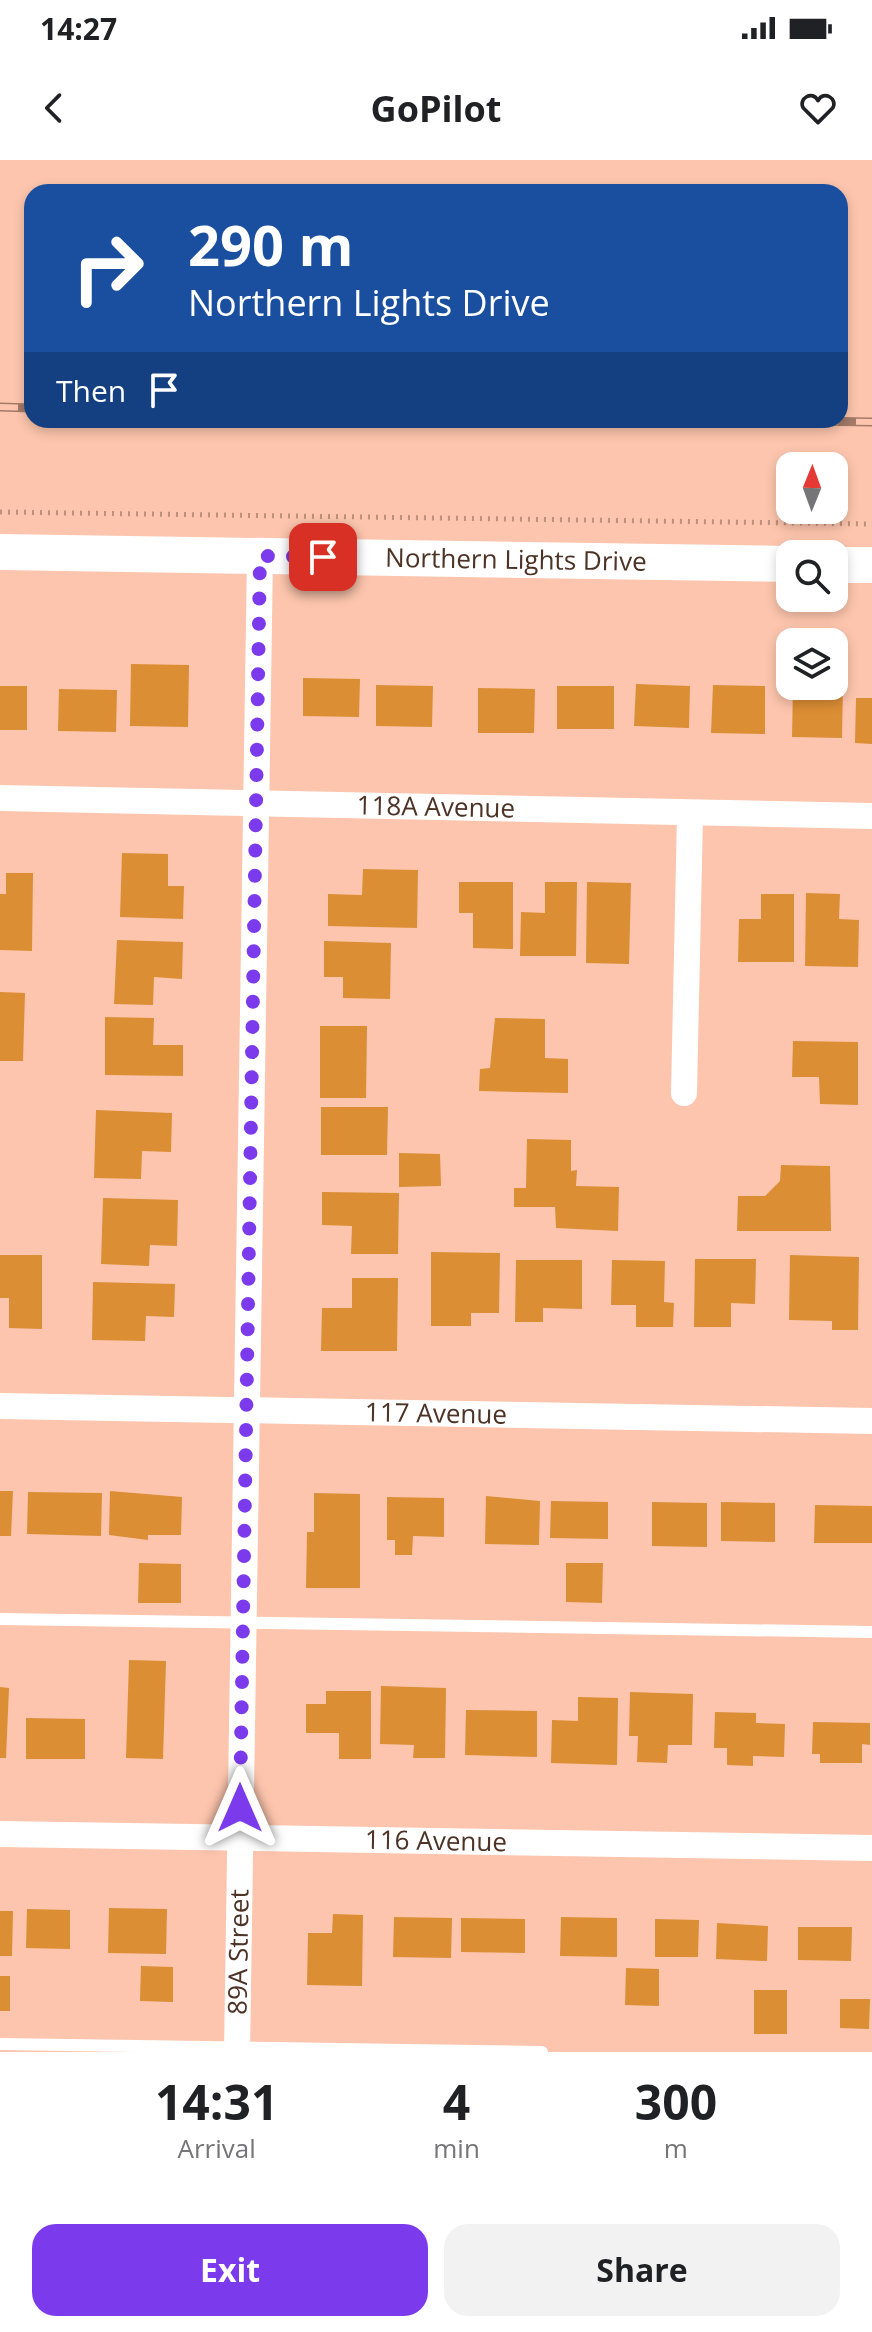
<!DOCTYPE html>
<html lang="en">
<head>
<meta charset="utf-8">
<style>
  :root { --surface:#fff; --page:#f2f2f2; --text:#202124; --muted:#757577; --accent:#7c3aed }
  body { margin:0; font-family:"Open Sans",sans-serif; background:var(--page); color:var(--text); height:100vh; display:flex; flex-direction:column; font-size:30px; white-space:nowrap }
  * { box-sizing:border-box; margin:0 }
  p { font-size:26px; color:var(--muted) }
  .icon { flex:none; width:44px; height:44px; fill:none; stroke:currentColor; stroke-width:2; stroke-linecap:round; stroke-linejoin:round }
  .map { position:relative; height:1892px; overflow:hidden }
  .panel { display:flex; flex-direction:column; background:var(--surface); flex:1 }
  .panel>* { flex:none }
  .hud { position:absolute; left:24px; top:24px; width:824px; height:244px; border-radius:24px; box-shadow:0 4px 12px #0003; background:#1a4fa0; color:#fff; overflow:hidden }
  .needle { width:52px; rotate:1deg }
  .fabs { position:absolute; left:776px; top:292px; display:grid; gap:16px }
  .fabs a { display:grid; place-items:center; width:72px; height:72px; border-radius:16px; background:var(--surface); box-shadow:0 4px 12px #0003; font-size:40px }
  .pin { position:absolute; display:grid; place-items:center; width:68px; height:68px; color:#fff; margin:-34px; border-radius:16px; box-shadow:0 4px 12px #0006 }
  .me { position:absolute; width:88px; margin:-44px; rotate:0deg; stroke-linejoin:round; filter:drop-shadow(0 0 6px #0008) }
  .turn { display:flex; align-items:center; gap:28px; height:168px; padding:0 32px; font-size:36px }
  .turn .icon { width:104px; height:104px; stroke-width:2.5 }
  .turn b { display:block; font-size:56px; line-height:68px }
  .then { display:flex; align-items:center; height:76px; padding:0 32px; background:#0003; gap:16px; font-size:30px }
  .eta { display:flex; justify-content:space-evenly; align-items:center; height:136px; text-align:center }
  .eta b { font-size:48px; font-weight:700; line-height:56px }
  .primary-button { display:flex; gap:16px; margin-top:auto; padding:16px 32px }
  .primary-button a { flex:1; height:92px; border-radius:24px; background:var(--accent); color:#fff; font-size:32px; font-weight:700; line-height:92px; text-align:center }
  .primary-button a+a { background:var(--page); color:var(--text) }
  .status { display:flex; justify-content:space-between; align-items:center; height:56px; padding:0 40px; background:var(--surface); direction:ltr }
  .status svg { height:22px; fill:currentColor }
  header { display:flex; justify-content:space-between; align-items:center; height:104px; padding:0 32px; background:var(--surface); font-size:36px; font-weight:700 }
  .map>svg:first-child { display:block }
</style>
</head>
<body>
<div class="status"><b>14:27</b><svg viewBox="0 0 49 12"><path d="M0 12V9h3v3zM5 12V6h3v6zM10 12V3h3v9zM15 12V0h3v12zM26 1h20v11H26zM47 4h2v5h-2z"/></svg></div>
<header><svg class="icon" aria-label="back" viewBox="0 0 24 24"><path d="M15 5l-7 7 7 7"/></svg>GoPilot<svg class="icon" aria-label="heart" viewBox="0 0 24 24"><path d="M12 20l-8-8c-3-5 5-10 8-4 3-6 11-1 8 4z"/></svg></header>
<div class="map">
<svg width="872" height="1892" viewBox="0 0 872 1892">
  <rect width="100%" height="100%" fill="#fdc5ad"/>
  <g fill="#dc8e34">
    <polygon points="131,504 189,505 188,567 130,566"/>
    <polygon points="303,518 360,519 359,557 303,556"/>
    <polygon points="636,524 690,526 689,568 634,566"/>
    <polygon points="843,524 842,578 792,577 793,526"/>
    <polygon points="376,525 433,526 432,567 376,566"/>
    <polygon points="713,525 765,526 765,574 711,573"/>
    <rect x="0" y="526" width="27" height="44"/>
    <rect x="557" y="526" width="57" height="43"/>
    <polygon points="478,528 535,529 534,573 478,573"/>
    <polygon points="59,529 117,530 116,572 58,571"/>
    <polygon points="856,538 872,538 872,584 855,583"/>
    <polygon points="122,693 168,694 168,726 184,726 183,759 120,757"/>
    <polygon points="363,709 418,710 417,768 328,766 328,734 362,735"/>
    <polygon points="6,713 33,713 32,791 0,790 0,734 6,734"/>
    <polygon points="459,722 513,722 513,789 473,788 473,753 459,753"/>
    <polygon points="545,722 577,722 576,796 520,796 521,752 545,753"/>
    <polygon points="587,722 631,723 629,804 586,803"/>
    <polygon points="806,733 840,734 839,759 859,760 858,807 805,806"/>
    <polygon points="761,734 794,734 794,802 738,802 739,759 761,759"/>
    <polygon points="117,780 183,782 182,819 154,817 153,845 114,844"/>
    <polygon points="324,781 391,783 390,839 343,838 343,817 324,817"/>
    <polygon points="0,832 25,833 23,901 0,901"/>
    <polygon points="105,857 154,858 153,885 183,885 183,916 105,915"/>
    <polygon points="495,858 545,859 545,898 568,899 568,933 479,931 480,909 490,908"/>
    <polygon points="320,866 367,866 366,938 320,938"/>
    <polygon points="793,881 858,882 858,945 820,944 819,917 792,917"/>
    <polygon points="321,947 388,947 387,995 321,995"/>
    <polygon points="96,950 172,953 171,992 142,991 141,1019 94,1018"/>
    <polygon points="527,979 571,980 571,1011 577,1010 576,1026 619,1027 618,1071 556,1068 555,1047 514,1047 514,1028 526,1028"/>
    <polygon points="399,993 440,994 441,1026 399,1027"/>
    <polygon points="781,1005 830,1006 831,1071 737,1071 738,1036 765,1036 780,1021"/>
    <polygon points="322,1032 399,1033 398,1094 351,1094 352,1066 322,1065"/>
    <polygon points="103,1038 178,1040 177,1086 150,1085 149,1106 101,1104"/>
    <polygon points="431,1092 500,1093 499,1153 471,1153 471,1166 431,1166"/>
    <polygon points="0,1095 42,1095 42,1169 9,1168 9,1138 0,1138"/>
    <polygon points="790,1095 859,1097 858,1170 832,1170 832,1161 789,1160"/>
    <polygon points="695,1099 756,1099 755,1144 731,1143 731,1167 694,1167"/>
    <polygon points="516,1100 582,1100 582,1149 543,1148 543,1162 515,1162"/>
    <polygon points="612,1100 665,1101 664,1142 674,1143 673,1167 636,1167 636,1145 611,1145"/>
    <polygon points="352,1118 398,1118 397,1191 321,1191 322,1148 352,1148"/>
    <polygon points="93,1122 175,1124 174,1157 146,1156 145,1181 92,1180"/>
    <polygon points="0,1331 13,1331 11,1376 0,1376"/>
    <polygon points="110,1331 182,1337 181,1375 148,1375 148,1380 109,1375"/>
    <polygon points="28,1332 102,1333 101,1376 27,1374"/>
    <polygon points="314,1333 360,1334 360,1428 306,1428 307,1372 314,1372"/>
    <polygon points="486,1336 540,1341 539,1385 485,1384"/>
    <polygon points="387,1337 444,1338 444,1377 413,1376 412,1395 395,1395 395,1380 387,1380"/>
    <polygon points="551,1341 608,1342 608,1379 550,1378"/>
    <polygon points="652,1342 707,1343 707,1387 652,1386"/>
    <polygon points="721,1342 775,1343 775,1382 721,1381"/>
    <polygon points="815,1345 872,1346 872,1383 814,1383"/>
    <polygon points="139,1403 181,1404 181,1443 138,1443"/>
    <polygon points="566,1403 603,1403 602,1443 566,1442"/>
    <polygon points="129,1500 166,1501 163,1599 126,1598"/>
    <polygon points="381,1526 446,1528 445,1598 413,1598 414,1585 380,1584"/>
    <polygon points="0,1527 9,1528 6,1598 0,1598"/>
    <polygon points="326,1531 371,1531 371,1599 339,1599 339,1573 306,1573 306,1544 326,1544"/>
    <polygon points="630,1532 693,1534 692,1585 668,1585 667,1603 637,1602 638,1576 629,1576"/>
    <polygon points="578,1537 618,1538 617,1605 551,1603 552,1560 578,1561"/>
    <polygon points="466,1550 537,1551 537,1597 465,1595"/>
    <polygon points="715,1552 756,1553 756,1563 785,1564 784,1597 753,1596 753,1606 727,1605 727,1588 714,1588"/>
    <polygon points="26,1558 85,1559 85,1599 26,1599"/>
    <polygon points="813,1562 870,1563 870,1585 862,1584 862,1603 820,1603 820,1594 812,1594"/>
    <polygon points="109,1748 167,1749 166,1794 108,1793"/>
    <polygon points="27,1749 70,1750 70,1789 26,1788"/>
    <polygon points="0,1751 13,1751 12,1796 0,1796"/>
    <polygon points="333,1754 363,1755 362,1826 307,1825 308,1773 332,1773"/>
    <polygon points="394,1757 452,1758 451,1798 393,1797"/>
    <polygon points="561,1757 617,1758 617,1797 560,1796"/>
    <polygon points="461,1758 525,1759 525,1793 461,1792"/>
    <polygon points="655,1759 699,1760 698,1797 655,1797"/>
    <polygon points="717,1763 768,1766 767,1801 716,1799"/>
    <polygon points="798,1767 852,1767 851,1801 798,1800"/>
    <polygon points="141,1806 173,1807 173,1842 140,1841"/>
    <polygon points="626,1808 659,1809 659,1846 625,1845"/>
    <rect x="0" y="1816" width="10" height="35"/>
    <rect x="754" y="1830" width="33" height="44"/>
    <polygon points="840,1839 870,1839 869,1869 840,1868"/>
  </g>
  <g fill="none" stroke-linecap="round" stroke-linejoin="round">
    <polyline stroke="#bd8f7c" stroke-width="5" stroke-dasharray="2 6" stroke-linecap="butt" points="0,352 872,364"/>
    <g stroke="#fff" stroke-width="12">
      <polyline points="0,1459 872,1472"/>
      <polyline points="0,1884 542,1892"/>
    </g>
    <g stroke="#fff" stroke-width="26">
      <path id="s1" d="M0,638L872,656"/>
      <polyline points="684,933 690,655"/>
      <path id="s2" d="M0,1246L872,1261"/>
      <path id="s3" d="M0,1674L872,1688"/>
      <path id="s4" d="M237,1892L260,396"/>
    </g>
    <g stroke="#fff" stroke-width="36">
      <path id="s5" d="M0,392L790,404"/>
      <polyline points="834,405 872,405"/>
    </g>
    <g stroke="#a37a68" stroke-width="9">
      <g id="rail">
        <polyline points="0,247 32,248"/>
        <polyline points="748,260 872,262"/>
      </g>
    </g>
    <use href="#rail" stroke="#fdc5ad" stroke-width="6" stroke-dasharray="18" stroke-linecap="butt"/>
  </g>
  <g fill="none" stroke-linecap="round" stroke-linejoin="round">
    <polyline stroke="#7c3aed" stroke-width="14" stroke-dasharray="0 25.2" points="240,1648 260,396 323,397"/>
  </g>
  <g text-anchor="middle" stroke-width="6" stroke-linejoin="round" paint-order="stroke">
    <g font-size="26" fill="#4d3226" stroke="#fdc5ad">
      <text dy="9" stroke="none"><textPath href="#s5" startOffset="516">Northern Lights Drive</textPath></text>
      <text dy="9" stroke="none"><textPath href="#s1" startOffset="436">118A Avenue</textPath></text>
      <text dy="9" stroke="none"><textPath href="#s2" startOffset="436">117 Avenue</textPath></text>
      <text dy="9" stroke="none"><textPath href="#s3" startOffset="436">116 Avenue</textPath></text>
      <text dy="9" stroke="none"><textPath href="#s4" startOffset="100">89A Street</textPath></text>
    </g>
  </g>
</svg>
<div class="fabs">
<a><svg class="needle" viewBox="-14 -14 28 28"><path d="M0-13l5 13h-10z" fill="#e53935"/><path d="M0 13l5-13h-10z" fill="#757577"/></svg></a>
<a><svg class="icon" aria-label="search" viewBox="0 0 24 24"><circle cx="10" cy="10" r="6"/><path d="M15 15l6 6"/></svg></a>
<a><svg class="icon" aria-label="layers" viewBox="0 0 24 24"><path d="M12 4l9 5-9 5-9-5zM3 14l9 5 9-5"/></svg></a>
</div>
<div class="pin" style="left:323px;top:397px;background:#d93025"><svg class="icon" aria-label="arrive" viewBox="0 0 24 24"><path d="M6 21V4h12l-3 4 3 4H6"/></svg></div>
<svg class="me" style="left:240px;top:1648px" viewBox="-20 -20 40 40"><path d="M0-17L14 15 0 8-14 15z" fill="#7c3aed" stroke="#fff" stroke-width="4"/></svg>
<div class="hud">
<div class="turn"><svg class="icon" aria-label="right" viewBox="0 0 24 24"><path d="M7 20v-9h11M14 6l5 5-5 5"/></svg><div><b>290 m</b>Northern Lights Drive</div></div>
<div class="then">Then<svg class="icon" aria-label="arrive" viewBox="0 0 24 24"><path d="M6 21V4h12l-3 4 3 4H6"/></svg></div>
</div>
</div>
<section class="panel">
<div class="eta">
<div><b>14:31</b><p>Arrival</p></div>
<div><b>4</b><p>min</p></div>
<div><b>300</b><p>m</p></div>
</div>
<div class="primary-button"><a>Exit</a><a>Share</a></div>
</section>
</body>
</html>
